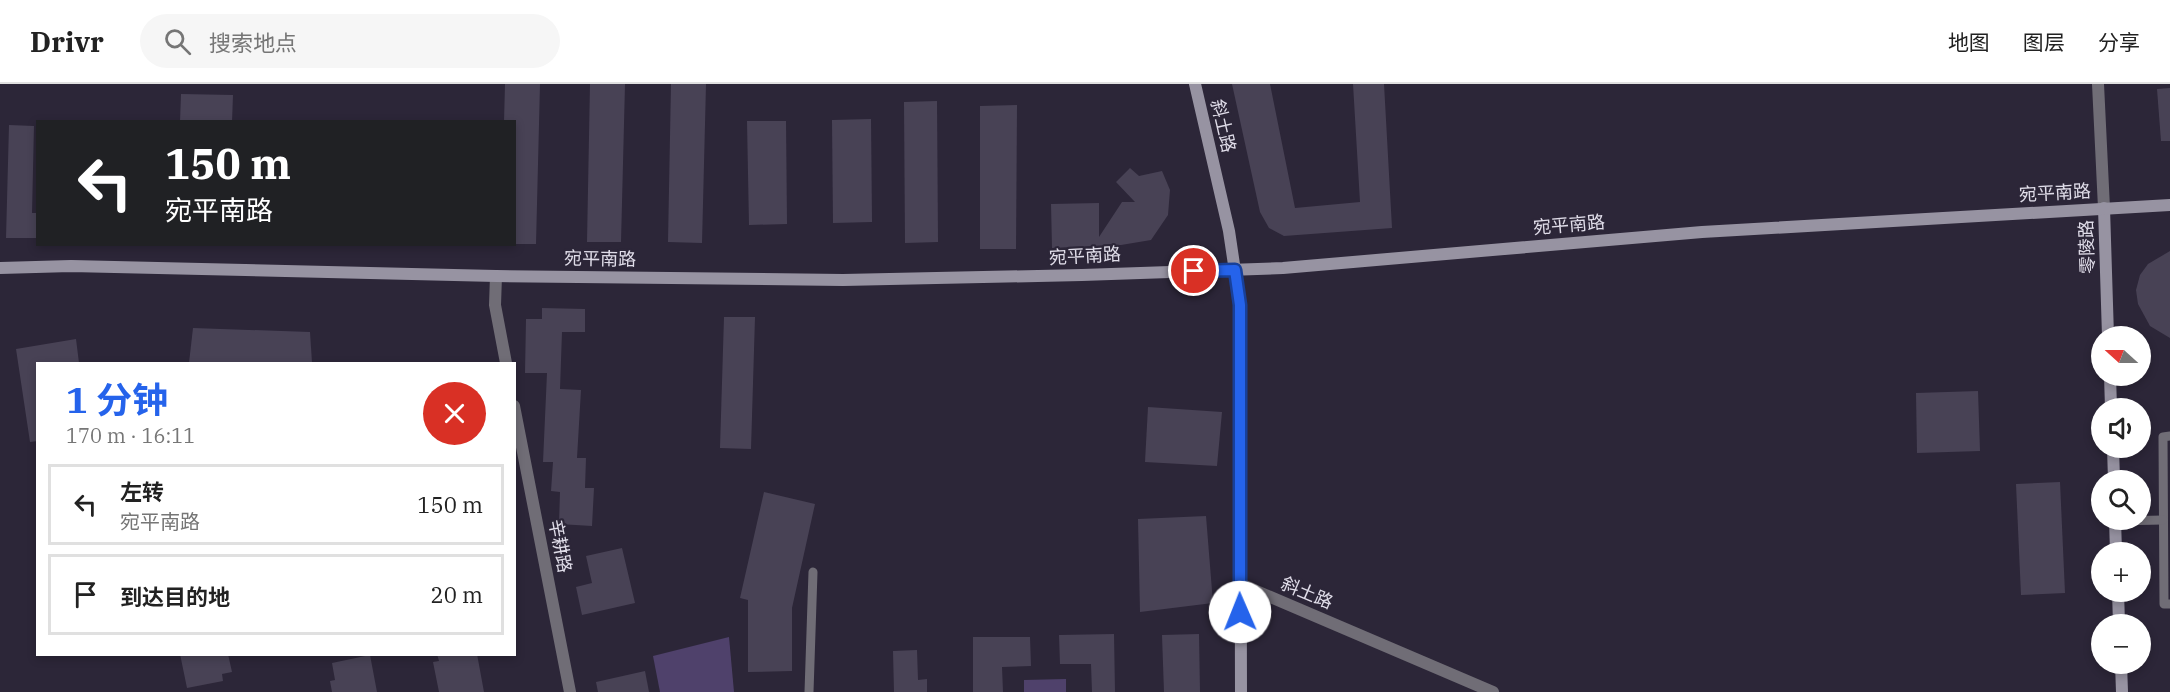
<!DOCTYPE html>
<html lang="zh">
<head>
<meta charset="utf-8">
<style>
  :root { --surface:#fff; --page:#f6f6f6; --text:#222; --muted:#767676; --line:#e0e0e0; --accent:#2563eb }
  body { margin:0; font-family:"IBM Plex Serif","Noto Sans SC",serif; background:var(--page); color:var(--text); height:100vh; display:flex; flex-direction:column; font-size:22px; white-space:nowrap }
  * { box-sizing:border-box; margin:0 }
  p { font-size:20px; color:var(--muted) }
  .icon { flex:none; width:33px; height:33px; fill:none; stroke:currentColor; stroke-width:2; stroke-linecap:round; stroke-linejoin:round }
  .map { position:relative; flex:1; overflow:hidden }
  .sheet { position:absolute; left:36px; top:278px; width:480px; height:294px; display:flex; flex-direction:column; background:var(--surface); border-radius:0px; box-shadow:0 3px 9px #0003 }
  .sheet>* { flex:none }
  .top-card { position:absolute; left:36px; top:36px; width:480px; height:126px; border-radius:0px; box-shadow:0 3px 9px #0003; background:#202124; color:#fff; overflow:hidden }
  .needle { width:39px; rotate:291deg }
  .controls { position:absolute; left:2091px; top:242px; display:grid; gap:12px }
  .controls a { display:grid; place-items:center; width:60px; height:60px; border-radius:50%; background:var(--surface); box-shadow:0 3px 9px #0003; font-size:30px }
  .pin { position:absolute; display:grid; place-items:center; width:51px; height:51px; color:#fff; margin:-26px; border:3px solid #fff; border-radius:50%; box-shadow:0 2px 6px #0007 }
  .me { position:absolute; width:66px; margin:-33px; rotate:359deg; stroke-linejoin:round; filter:drop-shadow(0 0 4px #0008) }
  .turn { display:flex; align-items:center; gap:21px; height:126px; padding:0 30px; font-size:27px }
  .turn .icon { width:78px; height:78px; stroke-width:2.5 }
  .turn b { display:block; font-size:42px; line-height:51px }
  .round { display:grid; place-items:center; flex:none; width:63px; height:63px; border-radius:32px; background:var(--page) }
  .headline { display:flex; align-items:center; justify-content:space-between; height:102px; padding:0 30px }
  h1 { font-size:36px; font-weight:700; line-height:45px; color:var(--accent) }
  ul { padding:0; list-style:none }
  li { display:flex; align-items:center; gap:18px; height:81px; margin:0 12px 9px; padding:0 18px; border:3px solid var(--line); border-radius:0px }
  li div { flex:1 }
  li b { display:block; font-size:22px }
  li em { font-style:normal }
  header { display:flex; align-items:center; gap:36px; box-sizing:border-box; height:84px; padding:0 30px; background:var(--surface); border-bottom:2px solid var(--line) }
  header strong { font-size:28px }
  nav { display:flex; gap:33px; margin-inline-start:auto; font-size:21px }
  .search { width:420px; height:54px; background:var(--page); display:flex; align-items:center; gap:15px; box-sizing:border-box; padding:0 21px; border-radius:33px; color:var(--muted); font-size:22px }
  .map>svg:first-child { display:block }
</style>
</head>
<body>
<header>
<strong>Drivr</strong>
<div class="search"><svg class="icon" aria-label="search" viewBox="0 0 24 24"><circle cx="10" cy="10" r="6"/><path d="M15 15l6 6"/></svg>搜索地点</div>
<nav><a>地图</a><a>图层</a><a>分享</a></nav>
</header>
<div class="map">
<svg width="2170" height="608" viewBox="0 0 2170 608">
  <rect width="100%" height="100%" fill="#2c2638"/>
  <g fill="#4f416b">
    <polygon points="729,553 734,608 660,608 653,572"/>
    <polygon points="1066,595 1066,608 1024,608 1024,596"/>
  </g>
  <g fill="#484255">
    <polygon points="505,0 540,0 536,160 514,160 514,38 504,38"/>
    <polygon points="590,0 625,0 621,158 587,158"/>
    <polygon points="671,0 706,0 702,159 668,158"/>
    <polygon points="1232,0 1270,0 1295,124 1360,118 1353,0 1384,0 1392,144 1284,152 1269,144 1260,128"/>
    <polygon points="2170,4 2170,57 2161,57 2157,5"/>
    <polygon points="181,10 233,11 232,38 180,38"/>
    <polygon points="937,17 938,158 905,159 904,18"/>
    <polygon points="1017,21 1016,165 980,165 980,22"/>
    <polygon points="871,35 872,138 833,139 832,36"/>
    <polygon points="747,37 786,37 787,140 749,141"/>
    <polygon points="9,41 34,42 32,129 38,129 38,154 6,154"/>
    <polygon points="1130,84 1139,92 1162,87 1170,106 1168,131 1151,156 1121,161 1052,164 1051,120 1099,119 1099,153 1122,118 1135,118 1116,98"/>
    <polygon points="2170,167 2170,254 2150,242 2138,220 2136,206 2140,191 2148,180"/>
    <polygon points="542,224 585,225 585,248 562,248 560,305 581,306 577,374 586,374 585,404 594,404 592,442 559,440 560,408 551,407 553,378 543,378 547,289 525,289 526,235 542,235"/>
    <polygon points="724,233 755,233 751,365 720,364"/>
    <polygon points="193,244 310,248 312,279 189,279"/>
    <polygon points="76,255 79,279 38,279 38,357 30,358 16,265"/>
    <polygon points="1978,307 1980,367 1917,369 1916,309"/>
    <polygon points="1148,323 1222,328 1217,382 1145,378"/>
    <polygon points="2060,398 2065,509 2021,511 2016,400"/>
    <polygon points="764,408 815,420 792,524 792,587 748,588 748,516 740,514"/>
    <polygon points="1206,432 1213,519 1140,528 1138,435"/>
    <polygon points="622,464 635,519 582,531 576,503 592,499 586,472"/>
    <polygon points="1114,550 1115,608 1092,608 1091,580 1060,580 1059,551"/>
    <polygon points="1199,550 1200,608 1164,608 1162,551"/>
    <polygon points="973,553 1030,553 1031,582 1002,583 1003,608 973,608"/>
    <polygon points="917,566 918,596 927,595 927,608 894,608 893,567"/>
    <polygon points="180,570 228,570 232,588 222,590 223,597 187,604"/>
    <polygon points="437,570 477,570 484,608 439,608 433,578 439,577"/>
    <polygon points="370,571 377,608 332,608 330,597 335,596 332,579"/>
    <polygon points="645,587 649,608 598,608 596,598"/>
  </g>
  <g fill="none" stroke-linecap="round" stroke-linejoin="round">
    <g stroke="#706d76" stroke-width="9">
      <polyline points="2170,352 2163,353 2164,520 2170,520"/>
      <polyline points="2115,437 2163,436"/>
      <polyline points="809,608 813,488"/>
    </g>
    <g stroke="#706d76" stroke-width="12">
      <polyline points="2098,0 2104,124"/>
      <polyline points="496,192 495,221 506,279"/>
      <polyline points="514,322 570,608"/>
      <polyline points="1240,500 1493,608"/>
    </g>
    <g stroke="#9793a2" stroke-width="12">
      <polyline points="1195,0 1229,147 1240,221 1241,608"/>
      <polyline points="2104,124 2108,252"/>
      <polyline points="0,184 71,182 496,192 843,196 1082,191 1283,184 1702,148 2170,121"/>
      <polyline points="2110,291 2111,324"/>
      <polyline points="2113,363 2114,396"/>
      <polyline points="2115,435 2116,468"/>
      <polyline points="2118,507 2119,540"/>
      <polyline points="2121,579 2122,608"/>
    </g>
  </g>
  <g fill="none" stroke-linecap="round" stroke-linejoin="round">
    <g stroke="#184099" stroke-width="15">
      <polyline id="route" points="1194,187 1235,186 1240,221 1240,528"/>
    </g>
    <use href="#route" stroke="#2563eb" stroke-width="10"/>
  </g>
  <g text-anchor="middle" stroke-width="4.5" stroke-linejoin="round" paint-order="stroke">
    <g font-size="18" fill="#e0dde9" stroke="#2c2638">
      <text transform="translate(1223 42) rotate(77)" y="6">斜土路</text>
      <text transform="translate(2055 109) rotate(-3)" y="6">宛平南路</text>
      <text transform="translate(1569 141) rotate(-5)" y="6">宛平南路</text>
      <text transform="translate(2087 163) rotate(-92)" y="6">零陵路</text>
      <text transform="translate(1085 172) rotate(-3)" y="6">宛平南路</text>
      <text transform="translate(600 175) rotate(1)" y="6">宛平南路</text>
      <text transform="translate(560 462) rotate(79)" y="6">辛耕路</text>
      <text transform="translate(1307 509) rotate(23)" y="6">斜土路</text>
    </g>
  </g>
</svg>
<div class="controls">
<a><svg class="needle" viewBox="-14 -14 28 28"><path d="M0-13l5 13h-10z" fill="#e53935"/><path d="M0 13l5-13h-10z" fill="#767676"/></svg></a>
<a><svg class="icon" aria-label="sound" viewBox="0 0 24 24"><path d="M4 9h4l5-4v14l-5-4H4zM17 9q2 3 0 6"/></svg></a>
<a><svg class="icon" aria-label="search" viewBox="0 0 24 24"><circle cx="10" cy="10" r="6"/><path d="M15 15l6 6"/></svg></a>
<a>+</a>
<a>−</a>
</div>
<div class="pin" style="left:1194px;top:187px;background:#d93025"><svg class="icon" aria-label="arrive" viewBox="0 0 24 24"><path d="M6 21V4h12l-3 4 3 4H6"/></svg></div>
<svg class="me" style="left:1240px;top:528px" viewBox="-20 -20 40 40"><circle r="19" fill="#fff"/><path d="M0-13L10 11 0 6-10 11z" fill="#2563eb"/></svg>
<div class="top-card">
<div class="turn"><svg class="icon" aria-label="left" viewBox="0 0 24 24"><path d="M17 20v-9H6M10 6l-5 5 5 5"/></svg><div><b>150 m</b>宛平南路</div></div>
</div>
<section class="sheet">
<div class="headline"><div><h1>1 分钟</h1><p>170 m · 16:11</p></div><a class="round" style="background:#d93025;color:#fff"><svg class="icon" aria-label="close" viewBox="0 0 24 24"><path d="M6 6l12 12M18 6L6 18"/></svg></a></div>
<ul>
<li><svg class="icon" aria-label="left" viewBox="0 0 24 24"><path d="M17 20v-9H6M10 6l-5 5 5 5"/></svg><div><b>左转</b><p>宛平南路</p></div><em>150 m</em></li>
<li><svg class="icon" aria-label="arrive" viewBox="0 0 24 24"><path d="M6 21V4h12l-3 4 3 4H6"/></svg><div><b>到达目的地</b></div><em>20 m</em></li>
</ul>
</section>
</div>
</body>
</html>
